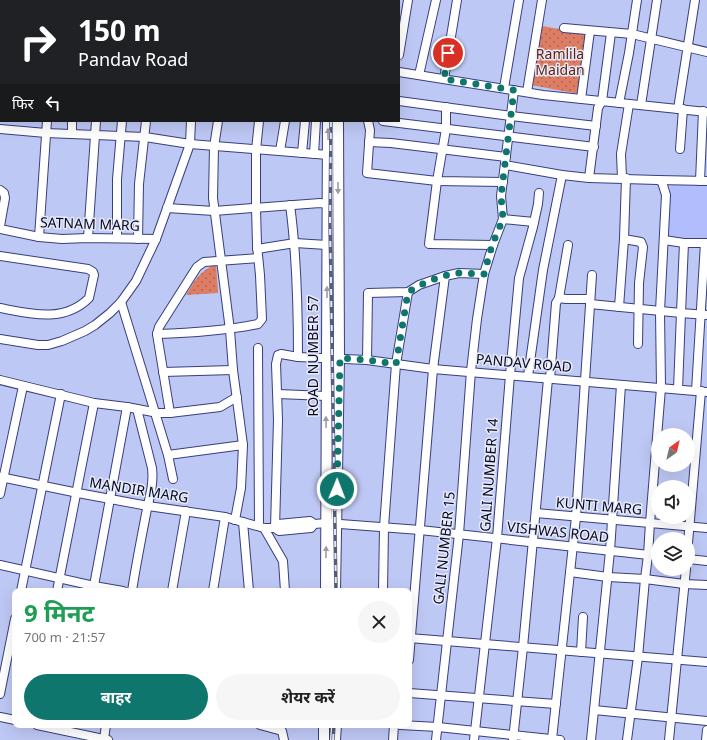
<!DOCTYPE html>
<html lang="hi">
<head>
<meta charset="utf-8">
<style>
  :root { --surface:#fff; --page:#f6f6f6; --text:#222; --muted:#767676; --accent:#0f766e }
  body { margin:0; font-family:"Noto Sans","Noto Sans Devanagari",sans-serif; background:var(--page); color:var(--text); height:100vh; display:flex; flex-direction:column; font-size:15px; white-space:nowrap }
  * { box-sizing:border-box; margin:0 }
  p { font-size:13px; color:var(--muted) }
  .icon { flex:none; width:22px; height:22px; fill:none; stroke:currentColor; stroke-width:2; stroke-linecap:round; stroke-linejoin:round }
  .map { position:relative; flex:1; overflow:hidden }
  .details { position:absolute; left:12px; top:588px; width:400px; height:140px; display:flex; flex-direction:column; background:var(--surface); border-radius:8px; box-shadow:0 4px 16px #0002 }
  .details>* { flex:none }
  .top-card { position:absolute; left:0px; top:0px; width:400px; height:122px; box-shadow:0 4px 16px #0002; background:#202124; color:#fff; overflow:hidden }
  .needle { width:26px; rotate:34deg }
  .buttons { position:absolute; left:651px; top:428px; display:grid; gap:8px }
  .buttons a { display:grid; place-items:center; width:44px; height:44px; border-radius:50%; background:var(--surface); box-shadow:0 4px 16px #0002; font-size:20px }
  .pin { position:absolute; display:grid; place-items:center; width:34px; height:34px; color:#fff; margin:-17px; border:2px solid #fff; border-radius:50%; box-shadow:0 1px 4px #0007 }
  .me { position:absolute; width:44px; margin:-22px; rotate:1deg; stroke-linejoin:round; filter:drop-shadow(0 0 3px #0008) }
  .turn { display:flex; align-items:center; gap:14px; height:84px; padding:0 12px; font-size:18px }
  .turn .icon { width:52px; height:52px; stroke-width:2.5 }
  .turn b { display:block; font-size:28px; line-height:34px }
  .then { display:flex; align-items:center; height:38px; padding:0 12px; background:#0003; gap:8px; font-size:15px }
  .round { display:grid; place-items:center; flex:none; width:42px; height:42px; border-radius:21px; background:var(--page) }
  .summary { display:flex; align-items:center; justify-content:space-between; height:68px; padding:0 12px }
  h1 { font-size:24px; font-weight:700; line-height:30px; color:#1e9e55 }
  .button { display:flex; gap:8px; margin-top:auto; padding:8px 12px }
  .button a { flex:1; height:46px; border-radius:24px; background:var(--accent); color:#fff; font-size:16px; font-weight:700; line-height:46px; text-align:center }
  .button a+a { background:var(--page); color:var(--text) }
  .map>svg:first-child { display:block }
</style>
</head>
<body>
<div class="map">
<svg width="707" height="740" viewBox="0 0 707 740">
  <defs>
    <pattern id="park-dots" width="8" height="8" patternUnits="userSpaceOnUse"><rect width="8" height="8" fill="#dc7d64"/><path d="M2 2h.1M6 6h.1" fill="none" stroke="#b06452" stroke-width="1.8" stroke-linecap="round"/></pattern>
  </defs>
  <rect width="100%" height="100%" fill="#bec8f4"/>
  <polygon fill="#b1bdfd" points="671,182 707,184 707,244 664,243"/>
  <g fill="url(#park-dots)">
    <polygon points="542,26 588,34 579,94 531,85"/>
    <path d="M216,264L218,293L186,295C195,280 200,271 216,264Z"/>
  </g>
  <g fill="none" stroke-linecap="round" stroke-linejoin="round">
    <g stroke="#383f7d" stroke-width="10">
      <g id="minor">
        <polyline points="207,0 208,1"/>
        <polyline points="276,0 282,1"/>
        <polyline points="110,1 110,0"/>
        <polyline points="0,2 1,3"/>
        <polyline points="564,28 632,34 707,52"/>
        <polyline points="399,55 408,0"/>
        <polyline points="399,72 543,95 707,112"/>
        <polyline points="419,75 436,0"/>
        <polyline points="444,79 457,0"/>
        <polyline points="504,88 519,0"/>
        <polyline points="527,92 542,0"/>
        <polyline points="0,98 1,87"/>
        <polyline points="581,99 590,31"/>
        <polyline points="399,101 511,116 596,126"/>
        <polyline points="619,103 629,53 637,0"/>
        <polyline points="641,105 657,0"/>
        <polyline points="446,107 446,129 437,181 429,244 493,245"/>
        <polyline points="678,109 695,0"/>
        <polyline points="218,121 214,147 213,198 230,330 233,370 243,445 241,488 235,520"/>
        <polyline points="368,121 370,130 367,173 437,181 503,182"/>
        <polyline points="383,121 594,147"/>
        <polyline points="0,129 46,133 145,137 190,144 328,155"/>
        <polyline points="72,134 72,121"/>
        <polyline points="369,142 391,143 506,157"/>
        <polyline points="680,149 683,109"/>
        <polyline points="280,151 285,121"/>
        <polyline points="302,153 305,121"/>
        <polyline points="314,154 316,121"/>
        <polyline points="505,165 562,175 589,178 658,180 662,182 666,195 660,311 661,388 650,523 648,555 645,579 638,657 627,740"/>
        <polyline points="589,178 598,108 602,101 611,33"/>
        <polyline points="622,178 621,154 629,104"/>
        <polyline points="658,180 707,181"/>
        <polyline points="700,181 703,111"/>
        <polyline points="0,190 4,193 5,198 0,226"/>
        <path d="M290,205C297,256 298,305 298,357"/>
        <polyline points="167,208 214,211 320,203 327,204"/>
        <polyline points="503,219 534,222"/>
        <polyline points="0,229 39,237 62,239 88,238 156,239"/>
        <polyline points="39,237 47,121"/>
        <polyline points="88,238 96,121"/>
        <polyline points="117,238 117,179 122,121"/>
        <polyline points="138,239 139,184 146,121"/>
        <polyline points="624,239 641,242 643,247 639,283 638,344"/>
        <polyline points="664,240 684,243 707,243"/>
        <polyline points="684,243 681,313 707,315"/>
        <polyline points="257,249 295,243 327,245"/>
        <path d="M0,256L88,269L93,272L94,275L89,298C64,323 31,314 0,308"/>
        <polyline points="559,298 566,299 590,299"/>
        <polyline points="121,302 168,455 173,479"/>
        <polyline points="590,304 681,313 678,389"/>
        <polyline points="619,307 624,239 626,178"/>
        <path d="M157,334C193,333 223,331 258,324L262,319L260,275L257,245L256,208V150L259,121"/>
        <polyline points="0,339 38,345 48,345 62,341 85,331 95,325 110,313 121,302 136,281 156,239 190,144 191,121"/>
        <polyline points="258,348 259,526"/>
        <polyline points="367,360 368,293 408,292 419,285 445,276"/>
        <polyline points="163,372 233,370"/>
        <polyline points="528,376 543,270 562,175"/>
        <polyline points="550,379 556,303 559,298 568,245"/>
        <polyline points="0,380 94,403 127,407 158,413 170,413 220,407 237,397"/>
        <polyline points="696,391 705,243"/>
        <polyline points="278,394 326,396"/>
        <polyline points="170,413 157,334 159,327 197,267 204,262 258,258"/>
        <polyline points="168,455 243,445"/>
        <polyline points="0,477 78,493 148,506 225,517 264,528 275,528 279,531 311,528 314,524"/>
        <polyline points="0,494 23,386"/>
        <polyline points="536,513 707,528"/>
        <polyline points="243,522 249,591"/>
        <polyline points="264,528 283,561 285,591"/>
        <polyline points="275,528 278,420 276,364 278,355 281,354 298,357 367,360 433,369 707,392"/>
        <polyline points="275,528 278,524 310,521 314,524 327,523 420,530 658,556"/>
        <polyline points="688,543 701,391"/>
        <polyline points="688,559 707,561"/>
        <polyline points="0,565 94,586 123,591"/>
        <polyline points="570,572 608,577 645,579 684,584 707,585"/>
        <polyline points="21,591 61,394"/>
        <polyline points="57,591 94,403"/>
        <polyline points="93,591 127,407"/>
        <path d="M132,591C136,565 141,540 146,514C149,498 154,485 152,468L137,409"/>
        <polyline points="172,591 186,511"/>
        <polyline points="213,591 225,517"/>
        <polyline points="383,591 384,527 396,364 408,292"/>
        <polyline points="409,638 707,662"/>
        <polyline points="581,652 583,617"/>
        <polyline points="409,660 433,369 445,276 459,273 484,274"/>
        <polyline points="409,693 556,704"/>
        <polyline points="0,694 15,619"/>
        <polyline points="594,710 707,721"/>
        <polyline points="0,717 15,720"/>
        <polyline points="37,725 108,740"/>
        <polyline points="260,725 282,731 284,740"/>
        <polyline points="400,725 438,727 560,740"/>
        <polyline points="104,739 106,725"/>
        <polyline points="552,739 576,517 592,275"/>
        <polyline points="393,740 394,725"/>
        <polyline points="436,740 459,534 471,371 477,319 484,274 493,245 503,219 501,196 514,90"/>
        <polyline points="474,740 497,538 510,375 519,278 533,227 538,204 539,193"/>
        <polyline points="513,740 523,647 548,379"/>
        <polyline points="591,740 610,551 621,385"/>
        <polyline points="669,740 686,569"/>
        <polyline points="706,740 707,730"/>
      </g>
    </g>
    <g stroke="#383f7d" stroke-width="12">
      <g id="major">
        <polyline points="322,0 323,1"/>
        <polyline points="337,0 338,1"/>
        <polyline points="326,591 328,121"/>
        <polyline points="335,591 339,358 338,121"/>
        <polyline points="324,740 324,725"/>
        <polyline points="335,740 336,725"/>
      </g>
    </g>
    <use href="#minor" stroke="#fff" stroke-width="8"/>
    <use href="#major" stroke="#fff" stroke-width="10"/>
    <g stroke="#555b7c" stroke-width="3.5">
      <g id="rail">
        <polyline points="331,0 331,1"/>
        <polyline points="331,121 330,223 336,591"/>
        <polyline points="333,740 334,725"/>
      </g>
    </g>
    <use href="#rail" stroke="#e7eaf9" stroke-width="2" stroke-dasharray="6" stroke-linecap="butt"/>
  </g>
  <defs><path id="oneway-solid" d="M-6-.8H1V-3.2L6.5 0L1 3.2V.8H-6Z"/></defs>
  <g fill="#9b9ca6">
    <use href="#oneway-solid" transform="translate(328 134) rotate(-91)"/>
    <use href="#oneway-solid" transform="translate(338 188) rotate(90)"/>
    <use href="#oneway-solid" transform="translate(327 292) rotate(-90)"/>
    <use href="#oneway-solid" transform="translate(326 422) rotate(-91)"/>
    <use href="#oneway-solid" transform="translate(326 552) rotate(-89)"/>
  </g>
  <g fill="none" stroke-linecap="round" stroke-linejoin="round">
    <path stroke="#0f766e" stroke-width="7" stroke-dasharray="0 12.6" d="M337,489L340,358L367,360L396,364L408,292C423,283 441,275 459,273C467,273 476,274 484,274L492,245L503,219L501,196L514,90L444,79L448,53"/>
  </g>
  <g text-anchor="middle" stroke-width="3" stroke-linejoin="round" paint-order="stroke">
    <g font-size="14" fill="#5e1e0d" stroke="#e7eaf9">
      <text x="560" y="59">Ramlila<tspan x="560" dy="16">Maidan</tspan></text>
    </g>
    <g font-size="14" fill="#060821" stroke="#e7eaf9">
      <text transform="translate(90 224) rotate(2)" y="5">SATNAM MARG</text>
      <text transform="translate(313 356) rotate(-90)" y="5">ROAD NUMBER 57</text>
      <text transform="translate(524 363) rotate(5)" y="5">PANDAV ROAD</text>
      <text transform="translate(489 475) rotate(-86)" y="5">GALI NUMBER 14</text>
      <text transform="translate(139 490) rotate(9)" y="5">MANDIR MARG</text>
      <text transform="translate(599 506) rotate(5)" y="5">KUNTI MARG</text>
      <text transform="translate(558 532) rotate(6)" y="5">VISHWAS ROAD</text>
      <text transform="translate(444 548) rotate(-84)" y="5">GALI NUMBER 15</text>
    </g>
  </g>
</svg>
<div class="buttons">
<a><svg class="needle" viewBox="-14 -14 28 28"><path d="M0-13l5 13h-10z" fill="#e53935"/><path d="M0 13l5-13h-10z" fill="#767676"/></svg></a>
<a><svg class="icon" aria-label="sound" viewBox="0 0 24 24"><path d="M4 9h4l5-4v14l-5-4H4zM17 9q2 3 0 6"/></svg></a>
<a><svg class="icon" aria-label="layers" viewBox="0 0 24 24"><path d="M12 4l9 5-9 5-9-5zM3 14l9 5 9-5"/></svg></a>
</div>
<div class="pin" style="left:448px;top:53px;background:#d93025"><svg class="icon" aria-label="arrive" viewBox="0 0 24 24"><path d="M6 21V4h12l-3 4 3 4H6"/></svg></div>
<svg class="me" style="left:337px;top:489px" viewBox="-20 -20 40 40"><circle r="17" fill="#0f766e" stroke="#fff" stroke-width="3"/><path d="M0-11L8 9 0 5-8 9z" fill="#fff"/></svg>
<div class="top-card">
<div class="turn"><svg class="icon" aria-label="right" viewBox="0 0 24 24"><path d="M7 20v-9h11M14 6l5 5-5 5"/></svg><div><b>150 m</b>Pandav Road</div></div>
<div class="then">फिर<svg class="icon" aria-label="left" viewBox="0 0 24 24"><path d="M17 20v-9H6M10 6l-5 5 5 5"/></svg></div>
</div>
<section class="details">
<div class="summary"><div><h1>9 मिनट</h1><p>700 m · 21:57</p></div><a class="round"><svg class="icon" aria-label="close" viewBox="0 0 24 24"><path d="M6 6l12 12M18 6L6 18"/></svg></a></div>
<div class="button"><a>बाहर</a><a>शेयर करें</a></div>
</section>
</div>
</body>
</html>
